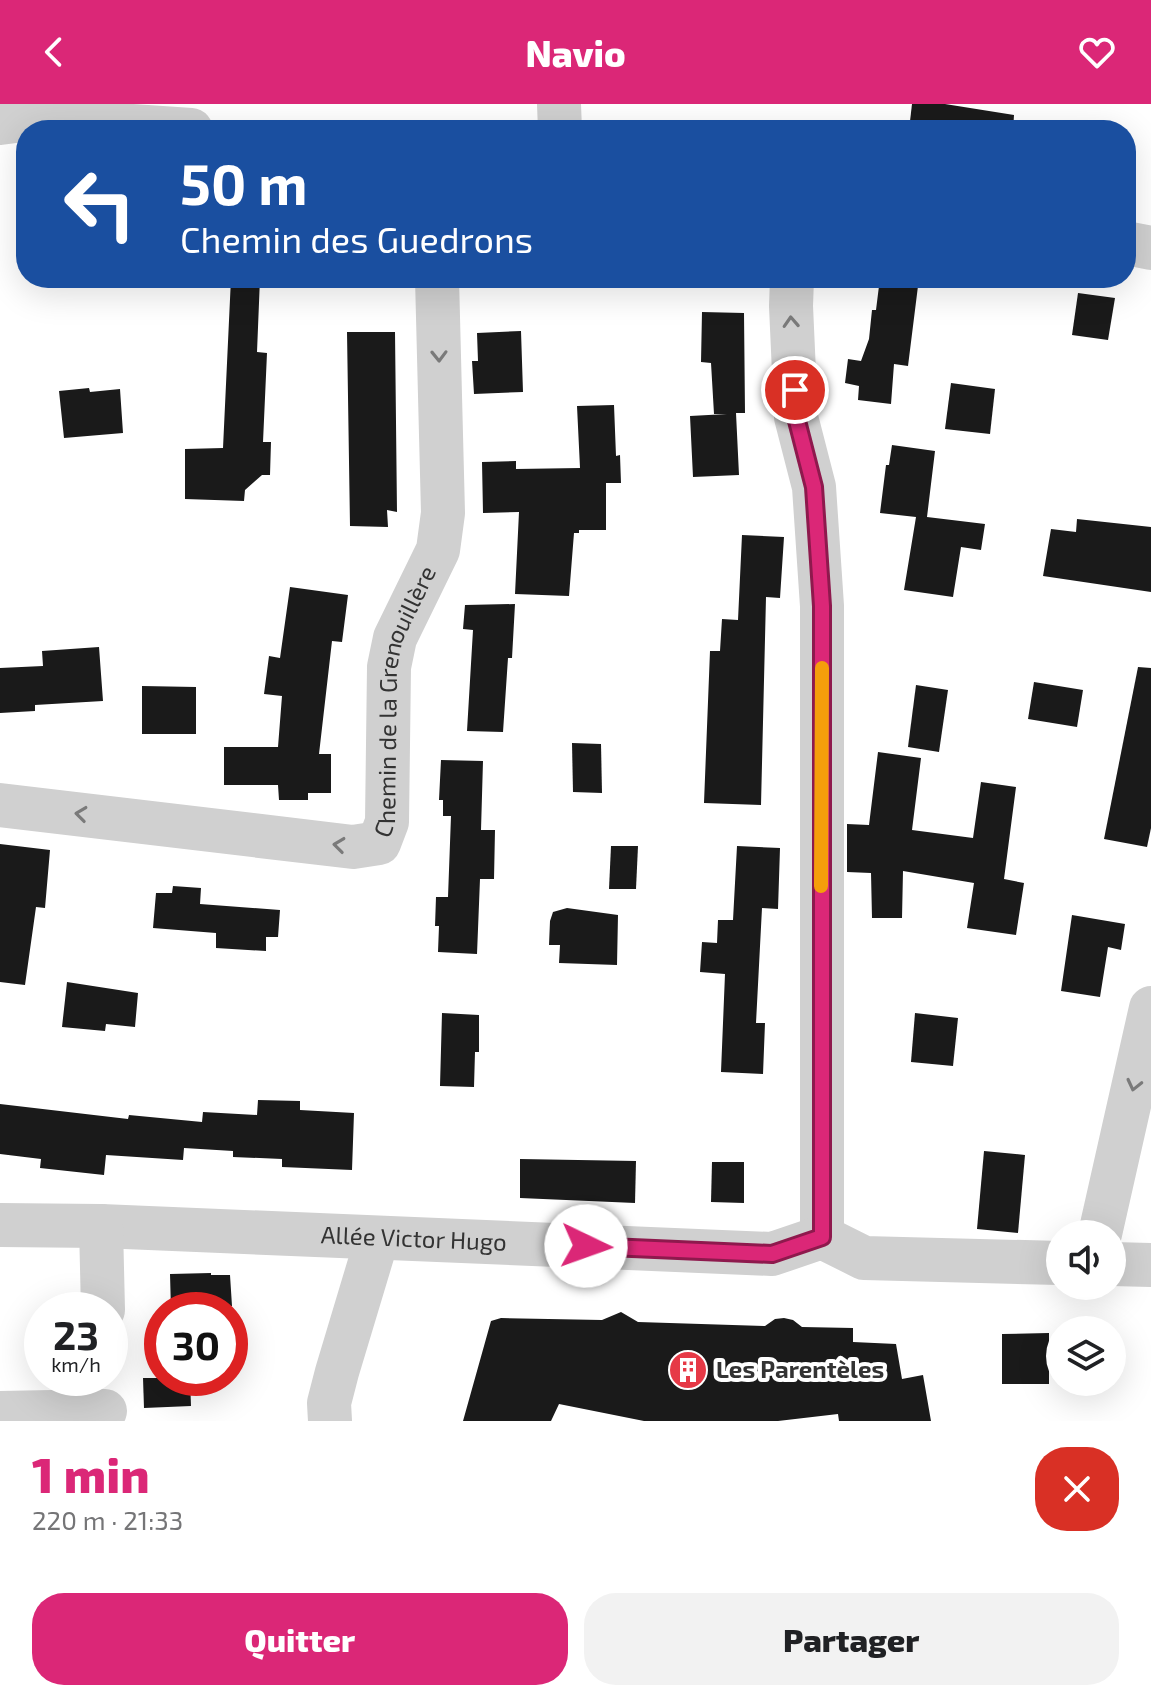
<!DOCTYPE html>
<html lang="fr">
<head>
<meta charset="utf-8">
<style>
  :root { --surface:#fff; --page:#f2f2f2; --text:#202124; --muted:#757577; --accent:#db2777 }
  body { margin:0; font-family:"Exo 2",sans-serif; background:var(--page); color:var(--text); height:100vh; display:flex; flex-direction:column; font-size:30px; white-space:nowrap }
  * { box-sizing:border-box; margin:0 }
  p { font-size:26px; color:var(--muted) }
  .icon { flex:none; width:44px; height:44px; fill:none; stroke:currentColor; stroke-width:2; stroke-linecap:round; stroke-linejoin:round }
  .map { position:relative; height:1317px; overflow:hidden }
  .side { display:flex; flex-direction:column; background:var(--surface); flex:1 }
  .side>* { flex:none }
  .banner { position:absolute; left:16px; top:16px; width:1120px; height:168px; border-radius:32px; box-shadow:0 8px 32px #0002; background:#1a4fa0; color:#fff; overflow:hidden }
  .tools { position:absolute; left:1046px; top:1116px; display:grid; gap:16px }
  .tools a { display:grid; place-items:center; width:80px; height:80px; border-radius:50%; background:var(--surface); box-shadow:0 8px 32px #0002; font-size:40px }
  .speed { position:absolute; left:24px; top:1188px; display:flex; gap:16px; font-size:40px; font-weight:700; text-align:center }
  .speed>* { display:grid; place-content:center; width:104px; height:104px; border-radius:50%; background:var(--surface); box-shadow:0 8px 32px #0002; line-height:1 }
  .speed small { font-size:20px; font-weight:400 }
  .speed .limit { border:12px solid #d22; background:#fff; color:#111 }
  .pin { position:absolute; display:grid; place-items:center; width:68px; height:68px; color:#fff; margin:-34px; border:4px solid #fff; border-radius:50%; box-shadow:0 2px 8px #0007 }
  .me { position:absolute; width:88px; margin:-44px; rotate:93deg; stroke-linejoin:round; filter:drop-shadow(0 0 6px #0008) }
  .turn { display:flex; align-items:center; gap:28px; height:168px; padding:0 32px; font-size:36px }
  .turn .icon { width:104px; height:104px; stroke-width:2.5 }
  .turn b { display:block; font-size:56px; line-height:68px }
  .round { display:grid; place-items:center; flex:none; width:84px; height:84px; border-radius:32px; background:var(--page) }
  .summary { display:flex; align-items:center; justify-content:space-between; height:136px; padding:0 32px }
  h1 { font-size:48px; font-weight:800; line-height:60px; color:var(--accent) }
  .primary-button { display:flex; gap:16px; margin-top:auto; padding:16px 32px }
  .primary-button a { flex:1; height:92px; border-radius:32px; background:var(--accent); color:#fff; font-size:32px; font-weight:800; line-height:92px; text-align:center }
  .primary-button a+a { background:var(--page); color:var(--text) }
  header { display:flex; justify-content:space-between; align-items:center; height:104px; padding:0 32px; background:var(--accent); color:#fff; font-size:36px; font-weight:800 }
  .map>svg:first-child { display:block }
</style>
</head>
<body>
<header><svg class="icon" aria-label="back" viewBox="0 0 24 24"><path d="M15 5l-7 7 7 7"/></svg>Navio<svg class="icon" aria-label="heart" viewBox="0 0 24 24"><path d="M12 20l-8-8c-3-5 5-10 8-4 3-6 11-1 8 4z"/></svg></header>
<div class="map">
<svg width="1151" height="1317" viewBox="0 0 1151 1317">
  <rect width="100%" height="100%" fill="#fff"/>
  <g fill="#1a1a1a">
    <polygon points="912,0 945,0 1014,11 1013,26 909,26"/>
    <polygon points="231,174 260,174 257,248 267,249 263,338 271,338 270,371 262,371 245,386 244,397 185,395 185,345 223,344"/>
    <polygon points="880,174 919,174 908,262 894,260 891,300 858,296 859,282 845,279 848,255 861,257 869,235 872,206 876,206"/>
    <polygon points="1078,189 1115,194 1108,236 1072,231"/>
    <polygon points="702,208 744,209 745,309 736,309 739,371 693,373 690,312 727,310 714,310 711,259 701,258"/>
    <polygon points="521,227 523,288 474,290 472,257 478,257 477,229"/>
    <polygon points="347,228 395,228 397,408 387,406 388,423 350,422"/>
    <polygon points="951,279 995,285 990,330 945,325"/>
    <polygon points="89,284 90,288 120,285 123,329 64,334 59,287"/>
    <polygon points="614,301 616,352 620,351 621,379 606,379 606,426 579,426 579,429 574,429 569,492 515,490 519,408 483,409 482,358 516,357 516,365 580,364 577,302"/>
    <polygon points="892,341 935,347 927,413 985,420 981,446 961,443 953,493 904,486 916,413 880,409 886,361 889,361"/>
    <polygon points="1077,415 1151,423 1151,488 1043,472 1051,425 1076,428"/>
    <polygon points="742,431 784,433 780,494 766,493 761,701 704,699 710,547 720,547 722,515 738,516"/>
    <polygon points="290,483 348,491 342,538 332,537 319,650 331,650 331,689 308,689 308,696 279,696 278,681 224,681 224,643 278,643 282,592 264,590 269,552 280,554"/>
    <polygon points="515,500 512,554 508,554 503,628 467,627 473,526 463,525 465,501"/>
    <polygon points="99,543 103,597 35,601 35,607 0,609 0,564 43,562 42,547"/>
    <polygon points="1138,563 1151,564 1151,724 1147,743 1104,735"/>
    <polygon points="1034,578 1083,586 1077,623 1028,615"/>
    <polygon points="916,581 948,586 939,648 908,643"/>
    <polygon points="142,582 196,583 196,630 142,630"/>
    <polygon points="572,639 601,640 602,689 573,688"/>
    <polygon points="878,648 921,654 912,726 973,734 981,678 1016,683 1004,775 1024,779 1016,831 967,824 974,779 903,767 902,814 872,814 871,769 847,768 847,720 869,721"/>
    <polygon points="441,656 483,657 481,726 495,726 494,775 480,775 477,850 438,848 439,822 435,822 436,793 448,793 451,712 443,712 443,696 439,696"/>
    <polygon points="0,740 50,746 45,804 36,803 25,881 0,878"/>
    <polygon points="611,742 638,742 636,785 609,785"/>
    <polygon points="737,742 780,744 778,805 762,804 756,919 765,919 763,970 721,968 725,870 700,868 702,838 717,839 718,816 733,816"/>
    <polygon points="173,782 201,784 200,800 280,806 278,833 266,833 266,847 216,844 216,829 153,824 156,789 172,789"/>
    <polygon points="567,804 618,811 617,861 559,859 560,841 549,841 550,817 553,808"/>
    <polygon points="1072,811 1125,820 1121,846 1108,843 1100,893 1061,887"/>
    <polygon points="67,878 138,889 135,923 106,920 105,927 62,923"/>
    <polygon points="442,909 479,911 479,948 475,948 474,983 440,982"/>
    <polygon points="915,909 958,914 953,962 911,958"/>
    <polygon points="258,996 300,997 300,1006 354,1009 352,1066 282,1063 282,1055 233,1053 233,1047 184,1044 183,1056 106,1051 104,1071 40,1064 41,1055 0,1050 0,1000 128,1015 129,1011 202,1018 203,1008 257,1011"/>
    <polygon points="984,1047 1025,1051 1018,1129 977,1125"/>
    <polygon points="520,1055 636,1057 635,1099 520,1094"/>
    <polygon points="712,1058 744,1058 744,1099 711,1098"/>
    <polygon points="211,1169 211,1171 230,1171 232,1202 219,1203 219,1206 171,1206 170,1170"/>
    <polygon points="621,1208 638,1218 765,1222 775,1215 784,1214 793,1216 802,1223 853,1224 853,1238 896,1240 902,1275 923,1271 931,1317 839,1317 838,1310 778,1317 644,1317 559,1300 551,1317 463,1317 491,1217 501,1214 602,1216"/>
    <polygon points="1049,1229 1049,1280 1002,1280 1002,1230"/>
    <polygon points="143,1274 190,1274 191,1302 144,1304"/>
  </g>
  <g fill="none" stroke-linecap="round" stroke-linejoin="round">
    <g stroke="#d0d0d0" stroke-width="44">
      <polyline points="559,0 560,26"/>
      <polyline points="0,19 31,15 191,26"/>
      <polyline points="1126,139 1151,144"/>
      <polyline points="792,174 791,202 796,313 814,383 822,502 822,1133"/>
      <path id="s1" d="M0,701L353,743L379,739L387,718L389,563L395,534L438,446L443,409L437,174"/>
      <path id="s2" d="M0,1121L101,1122L772,1150L822,1133L864,1154L1060,1159"/>
      <polyline points="101,1122 103,1206"/>
      <polyline points="1100,1130 1151,904"/>
      <polyline points="1112,1160 1151,1161"/>
      <polyline points="0,1309 105,1307"/>
      <polyline points="330,1317 329,1299 337,1268 377,1135"/>
    </g>
  </g>
  <defs><path id="oneway-chevron" d="M-2-3.5L2.5 0L-2 3.5" fill="none" stroke-width="1.6" stroke-linecap="round" stroke-linejoin="round" transform="scale(2)"/></defs>
  <g stroke="#7a7a7a">
    <use href="#oneway-chevron" transform="translate(791 218) rotate(-93)"/>
    <use href="#oneway-chevron" transform="translate(439 252) rotate(89)"/>
    <use href="#oneway-chevron" transform="translate(81 710) rotate(-173)"/>
    <use href="#oneway-chevron" transform="translate(339 741) rotate(-173)"/>
    <use href="#oneway-chevron" transform="translate(1134 981) rotate(103)"/>
  </g>
  <g fill="none" stroke-linecap="round" stroke-linejoin="round">
    <g stroke="#8e194d" stroke-width="20">
      <polyline id="route" points="586,1142 772,1150 822,1133 822,502 814,383 796,313 795,286"/>
    </g>
    <use href="#route" stroke="#db2777" stroke-width="14"/>
    <polyline stroke="#f59e0b" stroke-width="14" points="821,782 822,564"/>
  </g>
  <defs>
    <g id="building-disc" transform="scale(2)"><circle r="9.5" fill="#e63946" stroke="#fff"/><path d="M-4-6H4V6H1V3H-1V6H-4ZM-2.5-4.3h1.7v1.8h-1.7ZM.8-4.3h1.7v1.8H.8ZM-2.5-1h1.7V.8h-1.7ZM.8-1h1.7V.8H.8Z" fill="#fff"/></g>
  </defs>
  <g fill-rule="evenodd">
    <use href="#building-disc" x="688" y="1266"/>
  </g>
  <g text-anchor="middle" stroke-width="8" stroke-linejoin="round" paint-order="stroke">
    <g font-size="24" fill="#333" stroke="#fff">
      <text dy="8" stroke="none"><textPath href="#s1" startOffset="528">Chemin de la Grenouillère</textPath></text>
      <text dy="8" stroke="none"><textPath href="#s2" startOffset="414">Allée Victor Hugo</textPath></text>
    </g>
    <g font-size="24" font-weight="bold" fill="#333" stroke="#fff" text-anchor="start">
      <text x="716" y="1274">Les Parentèles</text>
    </g>
  </g>
</svg>
<div class="tools">
<a><svg class="icon" aria-label="sound" viewBox="0 0 24 24"><path d="M4 9h4l5-4v14l-5-4H4zM17 9q2 3 0 6"/></svg></a>
<a><svg class="icon" aria-label="layers" viewBox="0 0 24 24"><path d="M12 4l9 5-9 5-9-5zM3 14l9 5 9-5"/></svg></a>
</div>
<div class="speed"><div>23<small>km/h</small></div><div class="limit">30</div></div>
<div class="pin" style="left:795px;top:286px;background:#d93025"><svg class="icon" aria-label="arrive" viewBox="0 0 24 24"><path d="M6 21V4h12l-3 4 3 4H6"/></svg></div>
<svg class="me" style="left:586px;top:1142px" viewBox="-20 -20 40 40"><circle r="19" fill="#fff"/><path d="M0-13L10 11 0 6-10 11z" fill="#db2777"/></svg>
<div class="banner">
<div class="turn"><svg class="icon" aria-label="left" viewBox="0 0 24 24"><path d="M17 20v-9H6M10 6l-5 5 5 5"/></svg><div><b>50 m</b>Chemin des Guedrons</div></div>
</div>
</div>
<section class="side">
<div class="summary"><div><h1>1 min</h1><p>220 m · 21:33</p></div><a class="round" style="background:#d93025;color:#fff"><svg class="icon" aria-label="close" viewBox="0 0 24 24"><path d="M6 6l12 12M18 6L6 18"/></svg></a></div>
<div class="primary-button"><a>Quitter</a><a>Partager</a></div>
</section>
</body>
</html>
